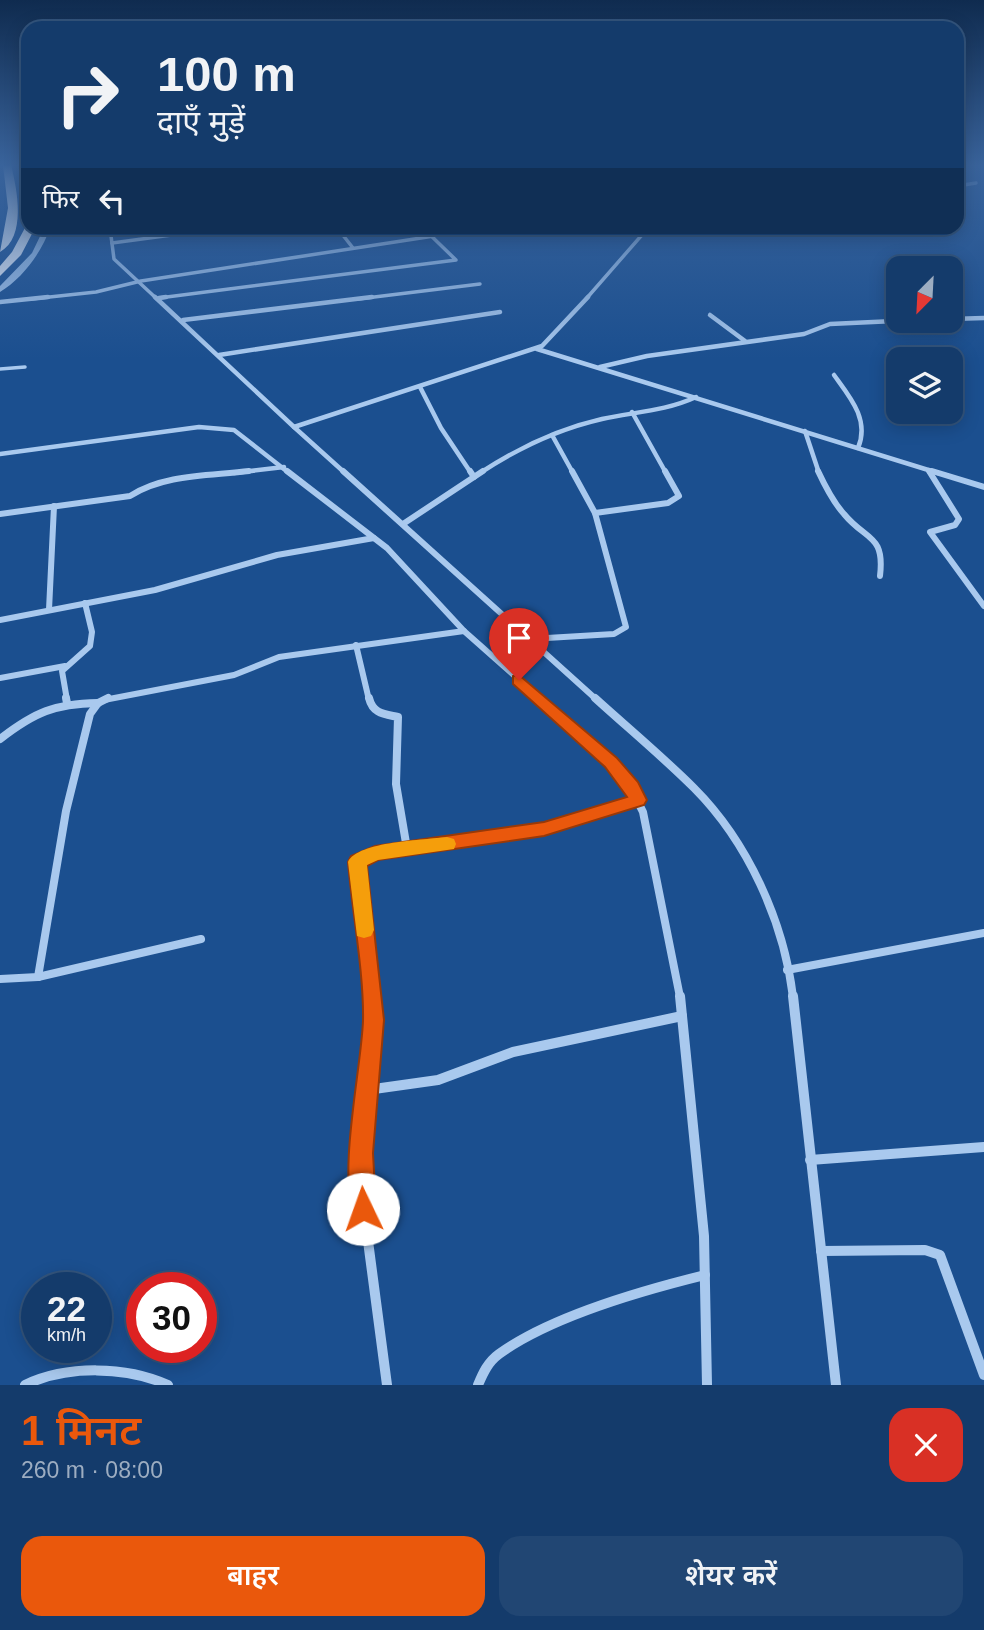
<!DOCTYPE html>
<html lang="hi">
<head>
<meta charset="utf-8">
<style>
  :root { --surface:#143b6b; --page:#214673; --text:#f1f3f6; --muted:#9dadc1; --line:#33557e; --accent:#ea580c }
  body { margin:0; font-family:Helvetica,"Noto Sans Devanagari",sans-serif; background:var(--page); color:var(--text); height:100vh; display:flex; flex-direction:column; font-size:26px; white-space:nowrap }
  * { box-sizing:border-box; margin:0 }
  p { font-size:23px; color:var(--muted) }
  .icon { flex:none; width:38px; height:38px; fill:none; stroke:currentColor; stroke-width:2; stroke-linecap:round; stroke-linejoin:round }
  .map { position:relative; height:1385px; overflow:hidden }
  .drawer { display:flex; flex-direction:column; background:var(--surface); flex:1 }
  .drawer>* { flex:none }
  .guide { position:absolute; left:21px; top:21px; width:943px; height:214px; border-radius:21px; box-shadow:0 4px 18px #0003,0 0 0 2px var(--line); background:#143b6b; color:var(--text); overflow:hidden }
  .needle { width:46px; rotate:204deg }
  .tools { position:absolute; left:886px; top:256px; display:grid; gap:14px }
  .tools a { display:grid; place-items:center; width:77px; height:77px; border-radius:14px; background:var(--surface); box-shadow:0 4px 18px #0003,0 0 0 2px var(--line); font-size:35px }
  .speed { position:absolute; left:21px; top:1272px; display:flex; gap:14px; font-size:35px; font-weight:700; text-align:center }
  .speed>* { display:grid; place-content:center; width:91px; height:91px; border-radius:50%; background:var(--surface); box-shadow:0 4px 18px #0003,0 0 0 2px var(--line); line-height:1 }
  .speed small { font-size:18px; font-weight:400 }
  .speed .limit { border:10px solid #d22; background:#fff; color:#111 }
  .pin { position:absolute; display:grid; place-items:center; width:60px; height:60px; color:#fff; margin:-72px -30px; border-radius:50% 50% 50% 0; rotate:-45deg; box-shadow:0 0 7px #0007 }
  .pin .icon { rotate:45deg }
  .me { position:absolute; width:77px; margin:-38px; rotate:357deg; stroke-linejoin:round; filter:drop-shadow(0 0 5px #0008) }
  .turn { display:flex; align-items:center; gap:24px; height:147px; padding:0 21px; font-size:32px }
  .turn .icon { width:91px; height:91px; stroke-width:2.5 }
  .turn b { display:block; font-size:49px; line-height:60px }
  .then { display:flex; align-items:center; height:66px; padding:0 21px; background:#0003; gap:14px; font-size:26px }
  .round { display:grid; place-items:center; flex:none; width:74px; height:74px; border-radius:21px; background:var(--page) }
  .overview { display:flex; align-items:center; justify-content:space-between; height:119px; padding:0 21px }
  h1 { font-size:42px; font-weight:600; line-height:52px; color:var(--accent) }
  .cta { display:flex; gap:14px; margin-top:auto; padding:14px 21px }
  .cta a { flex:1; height:80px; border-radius:21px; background:var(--accent); color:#fff; font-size:28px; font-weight:600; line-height:80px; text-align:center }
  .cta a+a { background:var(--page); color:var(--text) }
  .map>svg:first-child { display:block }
</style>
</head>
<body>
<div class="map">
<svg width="984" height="1385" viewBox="0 0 984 1385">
  <rect width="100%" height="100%" fill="#1b4f8f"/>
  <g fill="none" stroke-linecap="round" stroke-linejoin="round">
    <polyline stroke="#a9c9ee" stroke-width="3.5" points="0,369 25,367"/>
    <g stroke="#a9c9ee" stroke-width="3.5">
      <polyline points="957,186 976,183"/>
      <polyline points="110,228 114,259 157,299"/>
      <polyline points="686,228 720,235 778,228"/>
      <polyline points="342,234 353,248"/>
      <polyline points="112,243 224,228"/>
      <polyline points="159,298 456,260 423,228"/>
      <polyline points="31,299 96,292 141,281 434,236"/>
      <polyline points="358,299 480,284"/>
      <polyline points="586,299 648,228"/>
    </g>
    <g stroke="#a9c9ee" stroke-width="4.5">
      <polyline points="155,297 294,427"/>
      <polyline points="159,298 166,297"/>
      <polyline points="0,302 48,297"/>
      <polyline points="710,315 745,341"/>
      <polyline points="950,319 984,318"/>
      <polyline points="183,320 372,297"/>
      <polyline points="537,349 938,473"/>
      <polyline points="219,355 500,312"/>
      <polyline points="600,367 647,356 804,334 830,324 916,320"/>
      <path d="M834,375C850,397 870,420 858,448"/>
      <polyline points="420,387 441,428 471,473"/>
      <polyline points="632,412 666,473"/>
      <polyline points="805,431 819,473"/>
      <polyline points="552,435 573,473"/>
      <polyline points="0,454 199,427 234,430 289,473"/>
      <polyline points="928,470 930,473"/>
      <polyline points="234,473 284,467"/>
      <polyline points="345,473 294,427 542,346 588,297"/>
      <path d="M480,473C518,448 558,429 602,419C634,412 666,411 696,397"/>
    </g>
    <g stroke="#a9c9ee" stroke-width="6">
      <polyline points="287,471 387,548 464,631 542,700"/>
      <polyline points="343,471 597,700"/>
      <polyline points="470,471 474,477"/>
      <path d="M818,471C825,486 833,502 844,514C866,541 885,534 880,576"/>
      <polyline points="929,471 959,519 955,525 930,532 984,606"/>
      <polyline points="932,471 984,487"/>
      <polyline points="595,513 668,503 679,496 665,471"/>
      <path d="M0,514L130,496C164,474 210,476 249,471"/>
      <polyline points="403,524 483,471"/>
      <polyline points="49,610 54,506"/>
      <polyline points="0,620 155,590 277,555 374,538"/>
      <polyline points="530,639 614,634 626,627 595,513 572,471"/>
      <polyline points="356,645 369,700"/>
      <polyline points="0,678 65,666"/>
      <polyline points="67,700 62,671 90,646 92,632 85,603"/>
      <polyline points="104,700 234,675 279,657 464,631"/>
    </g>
    <g stroke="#a9c9ee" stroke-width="8">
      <polyline points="66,698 67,703"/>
      <path d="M369,698C373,714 384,714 398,717L396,784L407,849"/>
      <path d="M540,698C578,733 622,764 643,812L680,997"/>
      <path d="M595,698C628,728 663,757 694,788C748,842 784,922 793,997"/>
      <path d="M0,739C35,712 54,704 98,703"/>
      <polyline points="787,970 984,933"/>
      <polyline points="38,977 66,811 90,714 98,703 108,698"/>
      <polyline points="0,979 38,977 201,939"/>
      <polyline points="371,997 357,862 375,853 523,833 638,800"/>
    </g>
    <g stroke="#a9c9ee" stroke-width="10">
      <polyline points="371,996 373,1020 361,1188 387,1385"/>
      <polyline points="680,996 704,1236 707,1385"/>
      <polyline points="793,996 836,1385"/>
      <polyline points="367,1090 438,1080 513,1052 682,1016"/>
      <polyline points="810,1160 984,1147"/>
      <polyline points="821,1251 925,1250 940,1255 984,1375"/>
      <path d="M25,1385C67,1365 126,1366 168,1385"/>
      <path d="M478,1385C483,1373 488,1362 499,1354C550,1317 644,1290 705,1275"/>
    </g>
    <path fill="#a9c9ee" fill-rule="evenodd" d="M44,228H50C42,252 22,279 0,292V286L32,253Z"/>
    <g fill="#f8faff" fill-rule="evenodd">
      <path d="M3,165H11C17,189 27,237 0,252L8,208Z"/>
      <polygon points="22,165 28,165 28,176 24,173"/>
      <polygon points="26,226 35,228 21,255 0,276 0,266 12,252"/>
    </g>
  </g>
  <linearGradient id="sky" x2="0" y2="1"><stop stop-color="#0f2b4f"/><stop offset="0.46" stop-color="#39639b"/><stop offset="1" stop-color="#39639b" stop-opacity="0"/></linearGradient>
  <rect width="984" height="359" fill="url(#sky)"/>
  <path fill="#ea580c" stroke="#983908" stroke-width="2" d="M519,675L617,758L638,782L647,800L644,805L544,836L378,860L367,866L384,1020L373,1153L376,1209L372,1218L363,1221L355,1218C337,1174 361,1071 363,1021C364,973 352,911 348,862L351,856L375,846L544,822L627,797L605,767L513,684V676Z"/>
  <path fill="#f59e0b" d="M447,837L454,839L456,844L454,849L378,860L367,865L374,930L371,936L364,938L357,936L348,862C358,841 425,840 447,837Z"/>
</svg>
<div class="tools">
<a><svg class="needle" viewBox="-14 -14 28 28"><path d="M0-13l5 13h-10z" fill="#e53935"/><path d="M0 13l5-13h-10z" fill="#9dadc1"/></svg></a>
<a><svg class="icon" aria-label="layers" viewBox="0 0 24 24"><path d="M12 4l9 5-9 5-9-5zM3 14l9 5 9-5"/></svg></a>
</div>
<div class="speed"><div>22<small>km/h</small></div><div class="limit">30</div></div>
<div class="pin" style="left:519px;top:680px;background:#d93025"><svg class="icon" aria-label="arrive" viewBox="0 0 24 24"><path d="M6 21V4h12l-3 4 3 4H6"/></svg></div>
<svg class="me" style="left:363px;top:1209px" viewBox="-20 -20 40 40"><circle r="19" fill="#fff"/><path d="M0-13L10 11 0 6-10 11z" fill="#ea580c"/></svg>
<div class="guide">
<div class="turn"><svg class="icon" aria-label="right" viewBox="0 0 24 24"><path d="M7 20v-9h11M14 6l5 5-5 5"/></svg><div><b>100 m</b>दाएँ मुड़ें</div></div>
<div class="then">फिर<svg class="icon" aria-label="left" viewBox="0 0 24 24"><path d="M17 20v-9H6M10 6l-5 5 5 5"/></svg></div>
</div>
</div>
<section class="drawer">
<div class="overview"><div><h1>1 मिनट</h1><p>260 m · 08:00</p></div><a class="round" style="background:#d93025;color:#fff"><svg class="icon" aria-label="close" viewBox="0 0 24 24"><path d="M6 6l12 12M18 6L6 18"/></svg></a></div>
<div class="cta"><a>बाहर</a><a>शेयर करें</a></div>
</section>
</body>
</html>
